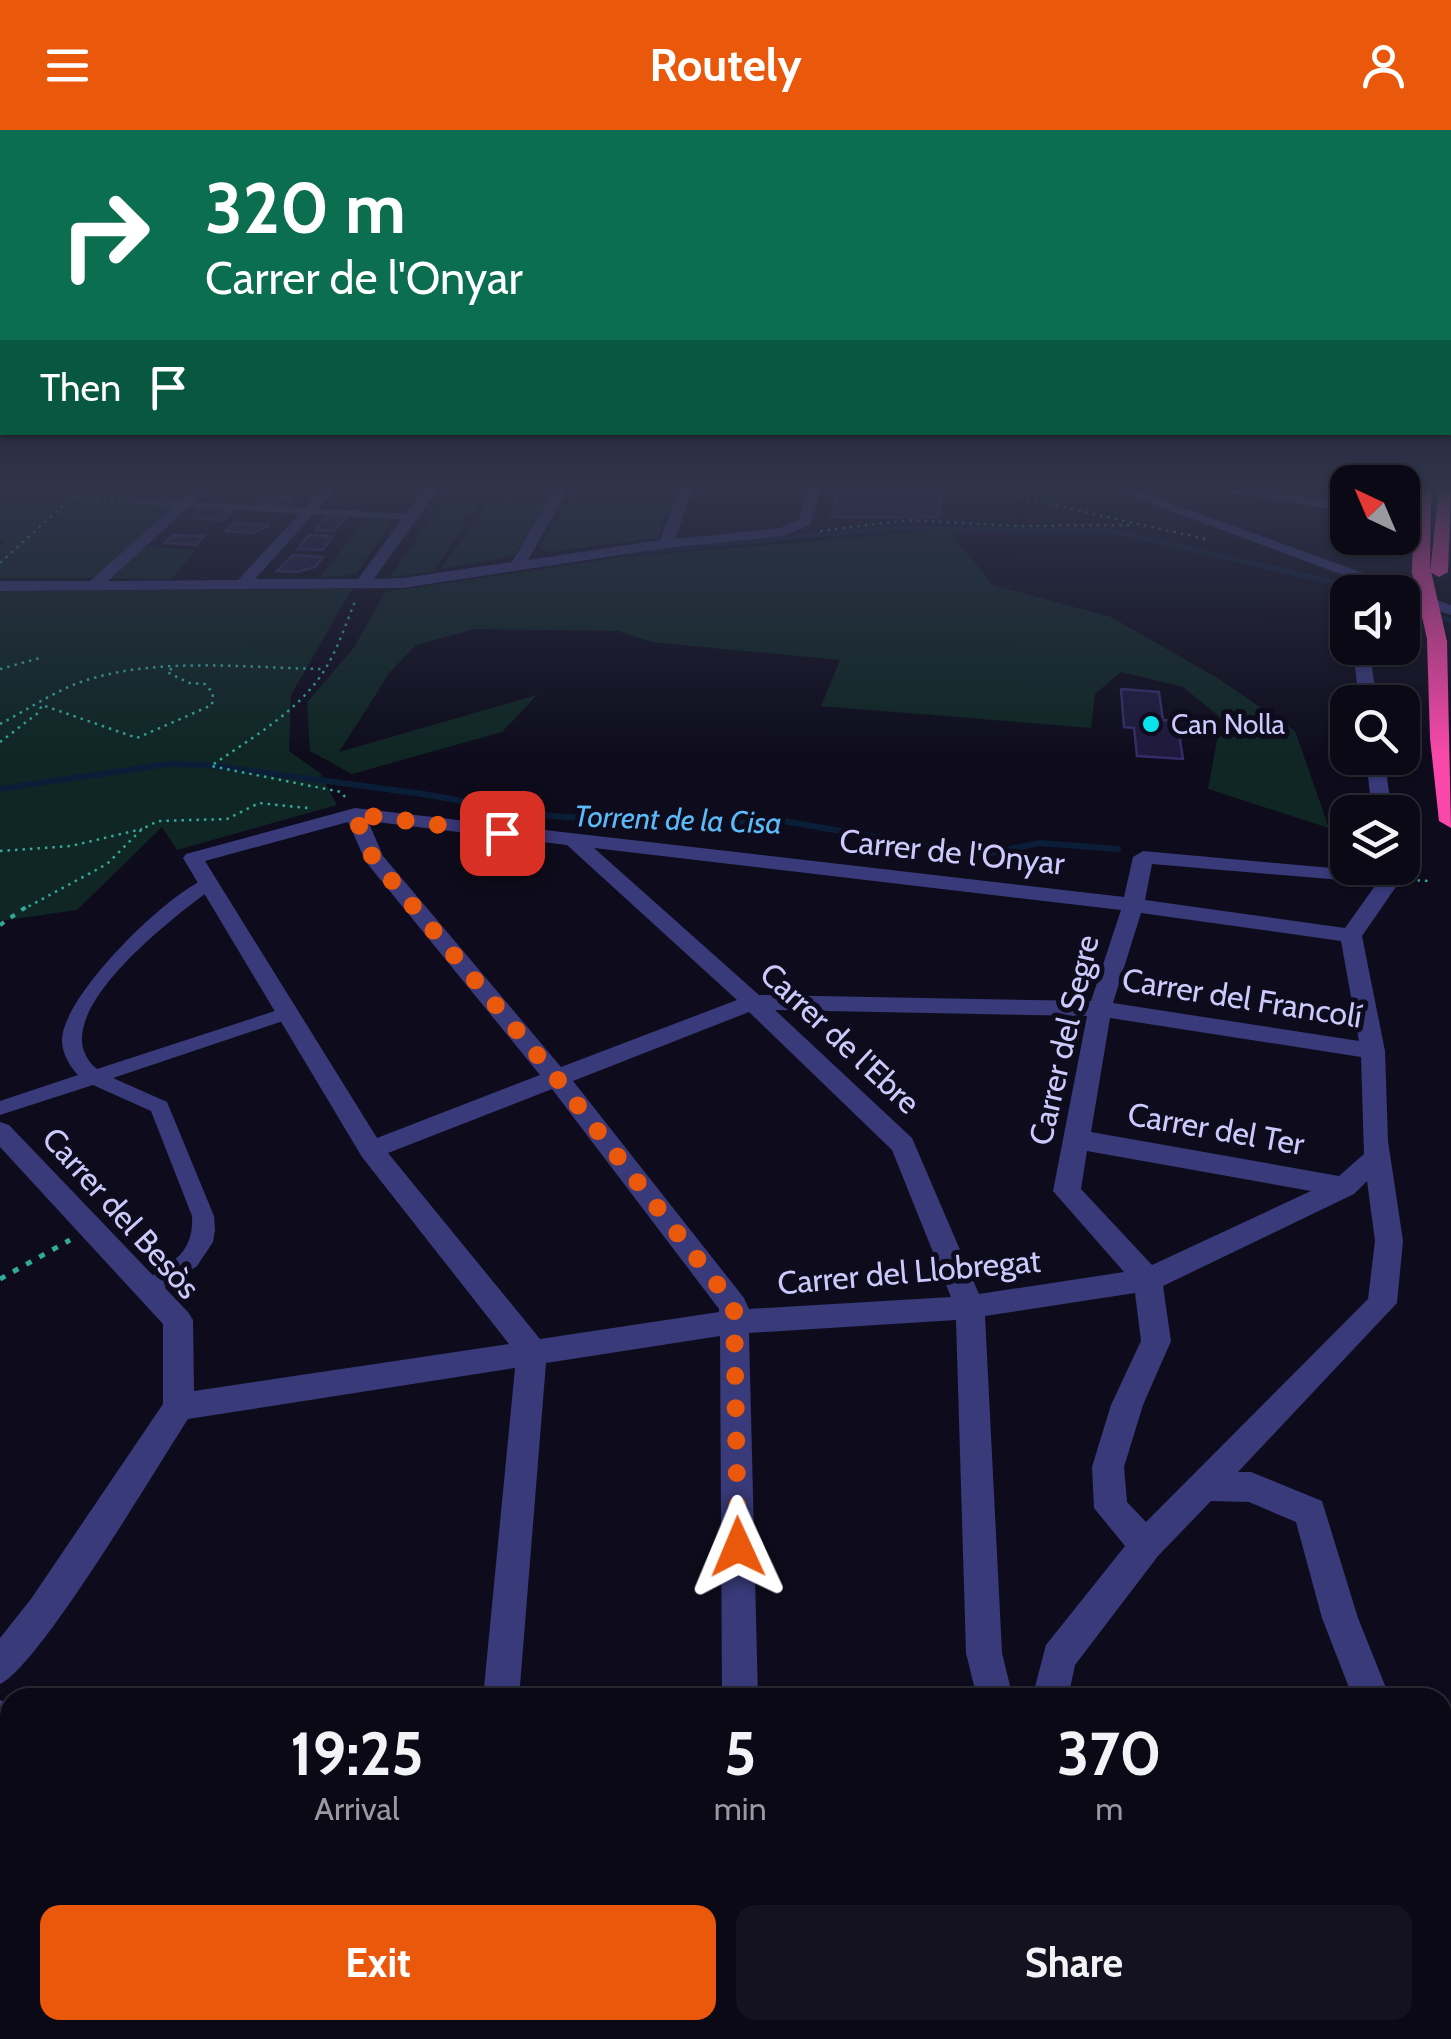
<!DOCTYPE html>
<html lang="en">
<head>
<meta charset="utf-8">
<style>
  :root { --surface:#0a0915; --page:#13121e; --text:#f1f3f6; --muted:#999aa0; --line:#2a2a34; --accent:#ea580c }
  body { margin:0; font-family:Cabin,sans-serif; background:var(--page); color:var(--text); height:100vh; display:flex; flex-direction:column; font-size:38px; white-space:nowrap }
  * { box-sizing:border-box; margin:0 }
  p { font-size:32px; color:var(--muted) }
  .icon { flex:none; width:55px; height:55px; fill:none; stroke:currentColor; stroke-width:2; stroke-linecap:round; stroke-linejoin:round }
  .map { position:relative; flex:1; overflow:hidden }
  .side { position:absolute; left:0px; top:1558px; width:1452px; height:352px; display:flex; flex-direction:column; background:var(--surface); border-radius:30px 30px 0 0; box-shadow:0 2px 8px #0004,0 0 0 2px var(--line) }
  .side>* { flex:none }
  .hud { position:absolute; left:0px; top:0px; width:1452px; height:305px; box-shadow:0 2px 8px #0004,0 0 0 2px var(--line); background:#0b6e4f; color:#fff; overflow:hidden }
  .needle { width:65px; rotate:316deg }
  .controls { position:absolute; left:1330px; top:335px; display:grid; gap:20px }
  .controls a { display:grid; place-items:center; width:90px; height:90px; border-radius:20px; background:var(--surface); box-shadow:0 2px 8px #0004,0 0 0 2px var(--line); font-size:50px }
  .pin { position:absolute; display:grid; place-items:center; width:85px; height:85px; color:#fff; margin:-42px; border-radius:20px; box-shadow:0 5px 15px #0006 }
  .me { position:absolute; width:110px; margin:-55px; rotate:359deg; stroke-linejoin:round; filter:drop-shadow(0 0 8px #0008) }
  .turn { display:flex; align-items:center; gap:35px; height:210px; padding:0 40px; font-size:45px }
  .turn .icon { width:130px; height:130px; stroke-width:2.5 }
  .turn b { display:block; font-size:70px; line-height:85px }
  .then { display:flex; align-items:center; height:95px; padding:0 40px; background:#0003; gap:20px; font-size:38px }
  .eta { display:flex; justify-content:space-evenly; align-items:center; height:170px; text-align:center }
  .eta b { font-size:60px; font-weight:700; line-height:70px }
  .primary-button { display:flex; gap:20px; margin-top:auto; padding:20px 40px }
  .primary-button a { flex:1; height:115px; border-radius:20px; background:var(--accent); color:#fff; font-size:40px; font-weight:700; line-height:115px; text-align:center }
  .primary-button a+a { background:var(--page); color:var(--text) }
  header { display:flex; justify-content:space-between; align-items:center; height:130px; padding:0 40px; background:var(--accent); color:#fff; font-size:45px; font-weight:700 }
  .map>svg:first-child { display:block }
</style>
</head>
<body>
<header><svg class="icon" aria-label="menu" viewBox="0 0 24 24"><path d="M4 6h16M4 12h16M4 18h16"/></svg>Routely<svg class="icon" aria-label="person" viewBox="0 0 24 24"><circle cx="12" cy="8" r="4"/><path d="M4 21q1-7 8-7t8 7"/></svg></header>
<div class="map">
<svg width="1451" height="1909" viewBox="0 0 1451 1909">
  <rect width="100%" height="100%" fill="#0e0c1c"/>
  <g fill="#0f2624">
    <polygon points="4,359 194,359 96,448 0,448 0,415 6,410 0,409 0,361"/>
    <polygon points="452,359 488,359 433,442 390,447"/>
    <polygon points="499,359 556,359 514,426 441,439"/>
    <polygon points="574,359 674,359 658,408 550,422 539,419"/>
    <polygon points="368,386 394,388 356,444 320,448"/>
    <polygon points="948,400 993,455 1111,487 1219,549 1295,601 1329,698 1208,659 1221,588 1183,557 1121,542 1095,564 1091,598 821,576 840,530 652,512 618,501 475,499 416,515 390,542 339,622 537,565 502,602 352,644 310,621 307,572 353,519 385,462 622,427"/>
    <polygon points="142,416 196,420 172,449 105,449"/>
    <polygon points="352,459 291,565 289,621 320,643 337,675 177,720 162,697 77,780 0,791 0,461"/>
    <polygon points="315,1900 434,1900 430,1909 310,1909"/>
  </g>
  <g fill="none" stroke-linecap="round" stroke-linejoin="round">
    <g stroke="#0a1e37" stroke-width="5">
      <polyline points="629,423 891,398 1112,401 1354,457"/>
      <polyline points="1402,473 1451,491"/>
    </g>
    <polyline stroke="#0a1e37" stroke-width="6" points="0,659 168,634 208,635 423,664 542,685 664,695 783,691 980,725 1040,713 1118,719"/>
  </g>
  <g fill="#1e193d" stroke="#342c68" stroke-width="2.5">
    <polygon points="838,359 941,359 939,387 832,387"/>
    <polygon points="263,366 294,368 286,376 255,374"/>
    <polygon points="201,379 234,381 223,390 192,388"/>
    <polygon points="327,386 346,387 334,401 315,400"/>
    <polygon points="235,393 270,395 252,403 226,401"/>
    <polygon points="174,405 204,406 196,415 165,413"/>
    <polygon points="309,405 333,406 323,420 298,419"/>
    <polygon points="293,425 323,427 315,437 297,442 277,441"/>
    <polygon points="1121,559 1159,562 1163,590 1177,591 1183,629 1137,626 1134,598 1124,597"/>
  </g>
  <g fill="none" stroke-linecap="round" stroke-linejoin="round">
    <g stroke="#31aa9b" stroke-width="2.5" stroke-dasharray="2.5 5" stroke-linecap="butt">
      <polyline points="775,359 795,360"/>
      <polyline points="983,359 1210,410"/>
      <polyline points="74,369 125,372"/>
      <polyline points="820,401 909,390 1017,396 1129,395"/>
      <polyline points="0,433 81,359"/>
      <polyline points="0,539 40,528"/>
      <path d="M0,594C29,579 59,558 90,549C164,527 247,538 323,539"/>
      <polyline points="0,612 38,583 42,575 137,608 212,575 213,563 205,554 189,553 167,542 174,537"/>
      <path d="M345,667L341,662L211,636C251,608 297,583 324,541C338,519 346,493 356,469"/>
      <polyline points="0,721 71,716 142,699"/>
      <polyline points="1410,750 1430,751"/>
      <polyline points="22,780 107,734 142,699 158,691 227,689 259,673 308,678"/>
    </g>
    <polyline stroke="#31aa9b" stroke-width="4" stroke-dasharray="5 8" stroke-linecap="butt" points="0,795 26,777"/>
    <polyline stroke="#31aa9b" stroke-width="5" stroke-dasharray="6 9" stroke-linecap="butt" points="0,1149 70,1110"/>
    <polyline stroke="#31aa9b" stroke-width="6" stroke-dasharray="8 11" stroke-linecap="butt" points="1442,1690 1451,1696"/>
    <g fill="#383a7a" fill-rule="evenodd">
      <polygon points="139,369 411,384 417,387 411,390 135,374 135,370"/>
      <path d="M208,748L214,749V757C178,784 36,889 97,939L281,879H295L297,883L295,887L113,948L167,972L214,1086L215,1100L213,1112L197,1136L148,1169L140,1166L136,1160L140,1154C169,1133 194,1126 192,1086L151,981L93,955L0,985V971L78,945C70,937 62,923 62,911C61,867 169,761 208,748Z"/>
    </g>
    <g fill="#383a7a" fill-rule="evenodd">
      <polygon points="193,359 208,359 108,451 238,450 322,359 336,359 255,449 358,449 424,359 438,359 374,449 403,448 512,432 554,359 568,359 528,430 660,410 679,359 693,359 675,409 780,398 799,390 807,359 821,359 810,395 783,406 666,418 403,458 0,461 0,451 90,451"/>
      <polygon points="1210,359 1245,359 1348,374 1348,382"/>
      <polygon points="1365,457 1401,457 1409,462 1402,466 1402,462 1357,462"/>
      <polygon points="1353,518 1369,518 1377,572 1359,572"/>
      <polygon points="1366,628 1384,628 1392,682 1372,682"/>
      <path d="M355,678L1124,767L1133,727L1143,721L1398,744L1402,748L1362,806L1385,921L1388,1011L1403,1111L1397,1173L1238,1342H1251L1322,1371L1358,1488L1390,1568H1353L1322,1488L1296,1392L1249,1372L1211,1371L1158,1426L1075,1535L1068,1568H1032L1046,1515L1125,1416L1094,1378L1092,1337L1111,1275L1141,1211L1135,1163L985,1186L1002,1523L1013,1568H977L966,1523L956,1190L749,1203L758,1568H722L720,1206L546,1233L519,1568H483L515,1238L188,1289C158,1335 38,1538 0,1554V1508L31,1469L163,1274V1194L0,1017V992L9,995L188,1182L193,1190L194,1261L509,1214L362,1027L183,728L186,724ZM368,691L567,715L737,870L561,937L383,726ZM348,692L366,732L540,945L377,1008L205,731ZM594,718L1121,780L1091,871L759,865ZM1152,734L1377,753L1345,798L1145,770ZM1141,783L1341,811L1359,911L1113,873ZM775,880L1087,886L1053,1061L1124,1142L979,1164L912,1008ZM749,882L892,1020L951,1167L749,1179L744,1168L573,951ZM1110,888L1361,927L1364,1024L1339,1046L1091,1002ZM552,959L719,1179V1182L540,1209L388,1023ZM1087,1021L1311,1061L1152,1135L1081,1059ZM1367,1051L1375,1111L1368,1169L1146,1392L1127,1372L1124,1337L1143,1275L1171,1211L1163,1156L1354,1064Z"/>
      <polygon points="0,1570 10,1574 10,1612 0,1608"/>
      <polygon points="487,1900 529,1900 531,1909 487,1909"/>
      <polygon points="766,1900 808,1900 810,1909 766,1909"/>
      <polygon points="1088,1900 1130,1900 1134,1909 1090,1909"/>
    </g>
    <polygon fill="#383a7a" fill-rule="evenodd" points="1112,359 1132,359 1451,475 1451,485 1403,468 1402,462 1389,462"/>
    <g fill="#f948a9" fill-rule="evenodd">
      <polygon points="1415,359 1431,359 1430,436 1421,441 1412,436"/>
      <polygon points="1439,359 1451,359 1448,442 1439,447 1430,442"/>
      <polygon points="1437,504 1447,510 1451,698 1439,691 1430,608 1427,510"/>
    </g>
    <polyline stroke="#f948a9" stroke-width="19" points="1421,440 1437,510"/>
  </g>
  <linearGradient id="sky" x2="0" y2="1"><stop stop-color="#08070f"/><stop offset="0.57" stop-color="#30344b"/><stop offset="1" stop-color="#30344b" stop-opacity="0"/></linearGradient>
  <rect width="1451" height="626" fill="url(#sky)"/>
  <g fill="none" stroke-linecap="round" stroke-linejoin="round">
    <polyline stroke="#ea580c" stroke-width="18" stroke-dasharray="0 32.4" points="502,703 354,684 373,728 558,950 734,1176 738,1417"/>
  </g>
  <circle fill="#08e3eb" stroke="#0e0c1c" stroke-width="4" cx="1151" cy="594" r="10"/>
  <g text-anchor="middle" stroke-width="10" stroke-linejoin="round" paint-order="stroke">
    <g font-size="28" fill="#ccc9fd" stroke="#0e0c1c" text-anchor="start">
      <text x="1171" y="604">Can Nolla</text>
    </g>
    <g font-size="30" font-style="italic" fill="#5bbbfa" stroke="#0e0c1c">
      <text transform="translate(678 690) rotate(2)" y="10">Torrent de la Cisa</text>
    </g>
    <g font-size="32" fill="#ccc9fd" stroke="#0e0c1c">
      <text transform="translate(952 722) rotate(6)" y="11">Carrer de l'Onyar</text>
      <text transform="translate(1242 868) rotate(9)" y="11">Carrer del Francolí</text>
      <text transform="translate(840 908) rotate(43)" y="11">Carrer de l'Ebre</text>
      <text transform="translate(1064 910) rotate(-77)" y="11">Carrer del Segre</text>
      <text transform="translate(1216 999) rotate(10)" y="11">Carrer del Ter</text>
      <text transform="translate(121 1083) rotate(48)" y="11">Carrer del Besòs</text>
      <text transform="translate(909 1142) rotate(-5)" y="11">Carrer del Llobregat</text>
    </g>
  </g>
</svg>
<div class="controls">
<a><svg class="needle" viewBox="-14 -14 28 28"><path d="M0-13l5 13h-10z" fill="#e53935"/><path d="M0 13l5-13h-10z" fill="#999aa0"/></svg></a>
<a><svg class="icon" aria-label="sound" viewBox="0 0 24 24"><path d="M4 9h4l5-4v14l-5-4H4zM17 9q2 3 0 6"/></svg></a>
<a><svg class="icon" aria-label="search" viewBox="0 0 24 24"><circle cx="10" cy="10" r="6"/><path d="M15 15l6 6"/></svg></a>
<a><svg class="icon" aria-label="layers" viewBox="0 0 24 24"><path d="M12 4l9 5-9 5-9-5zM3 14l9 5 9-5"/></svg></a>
</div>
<div class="pin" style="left:502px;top:703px;background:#d93025"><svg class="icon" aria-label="arrive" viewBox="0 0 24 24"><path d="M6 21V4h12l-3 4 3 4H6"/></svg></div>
<svg class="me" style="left:738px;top:1417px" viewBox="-20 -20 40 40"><path d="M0-17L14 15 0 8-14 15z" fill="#ea580c" stroke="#fff" stroke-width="4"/></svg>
<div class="hud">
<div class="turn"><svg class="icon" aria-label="right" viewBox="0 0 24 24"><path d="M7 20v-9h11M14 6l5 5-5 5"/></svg><div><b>320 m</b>Carrer de l'Onyar</div></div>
<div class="then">Then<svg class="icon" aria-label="arrive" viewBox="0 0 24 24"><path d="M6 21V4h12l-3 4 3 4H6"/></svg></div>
</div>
<section class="side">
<div class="eta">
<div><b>19:25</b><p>Arrival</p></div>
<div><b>5</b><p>min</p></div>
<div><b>370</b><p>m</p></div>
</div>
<div class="primary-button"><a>Exit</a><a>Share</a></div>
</section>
</div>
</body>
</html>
